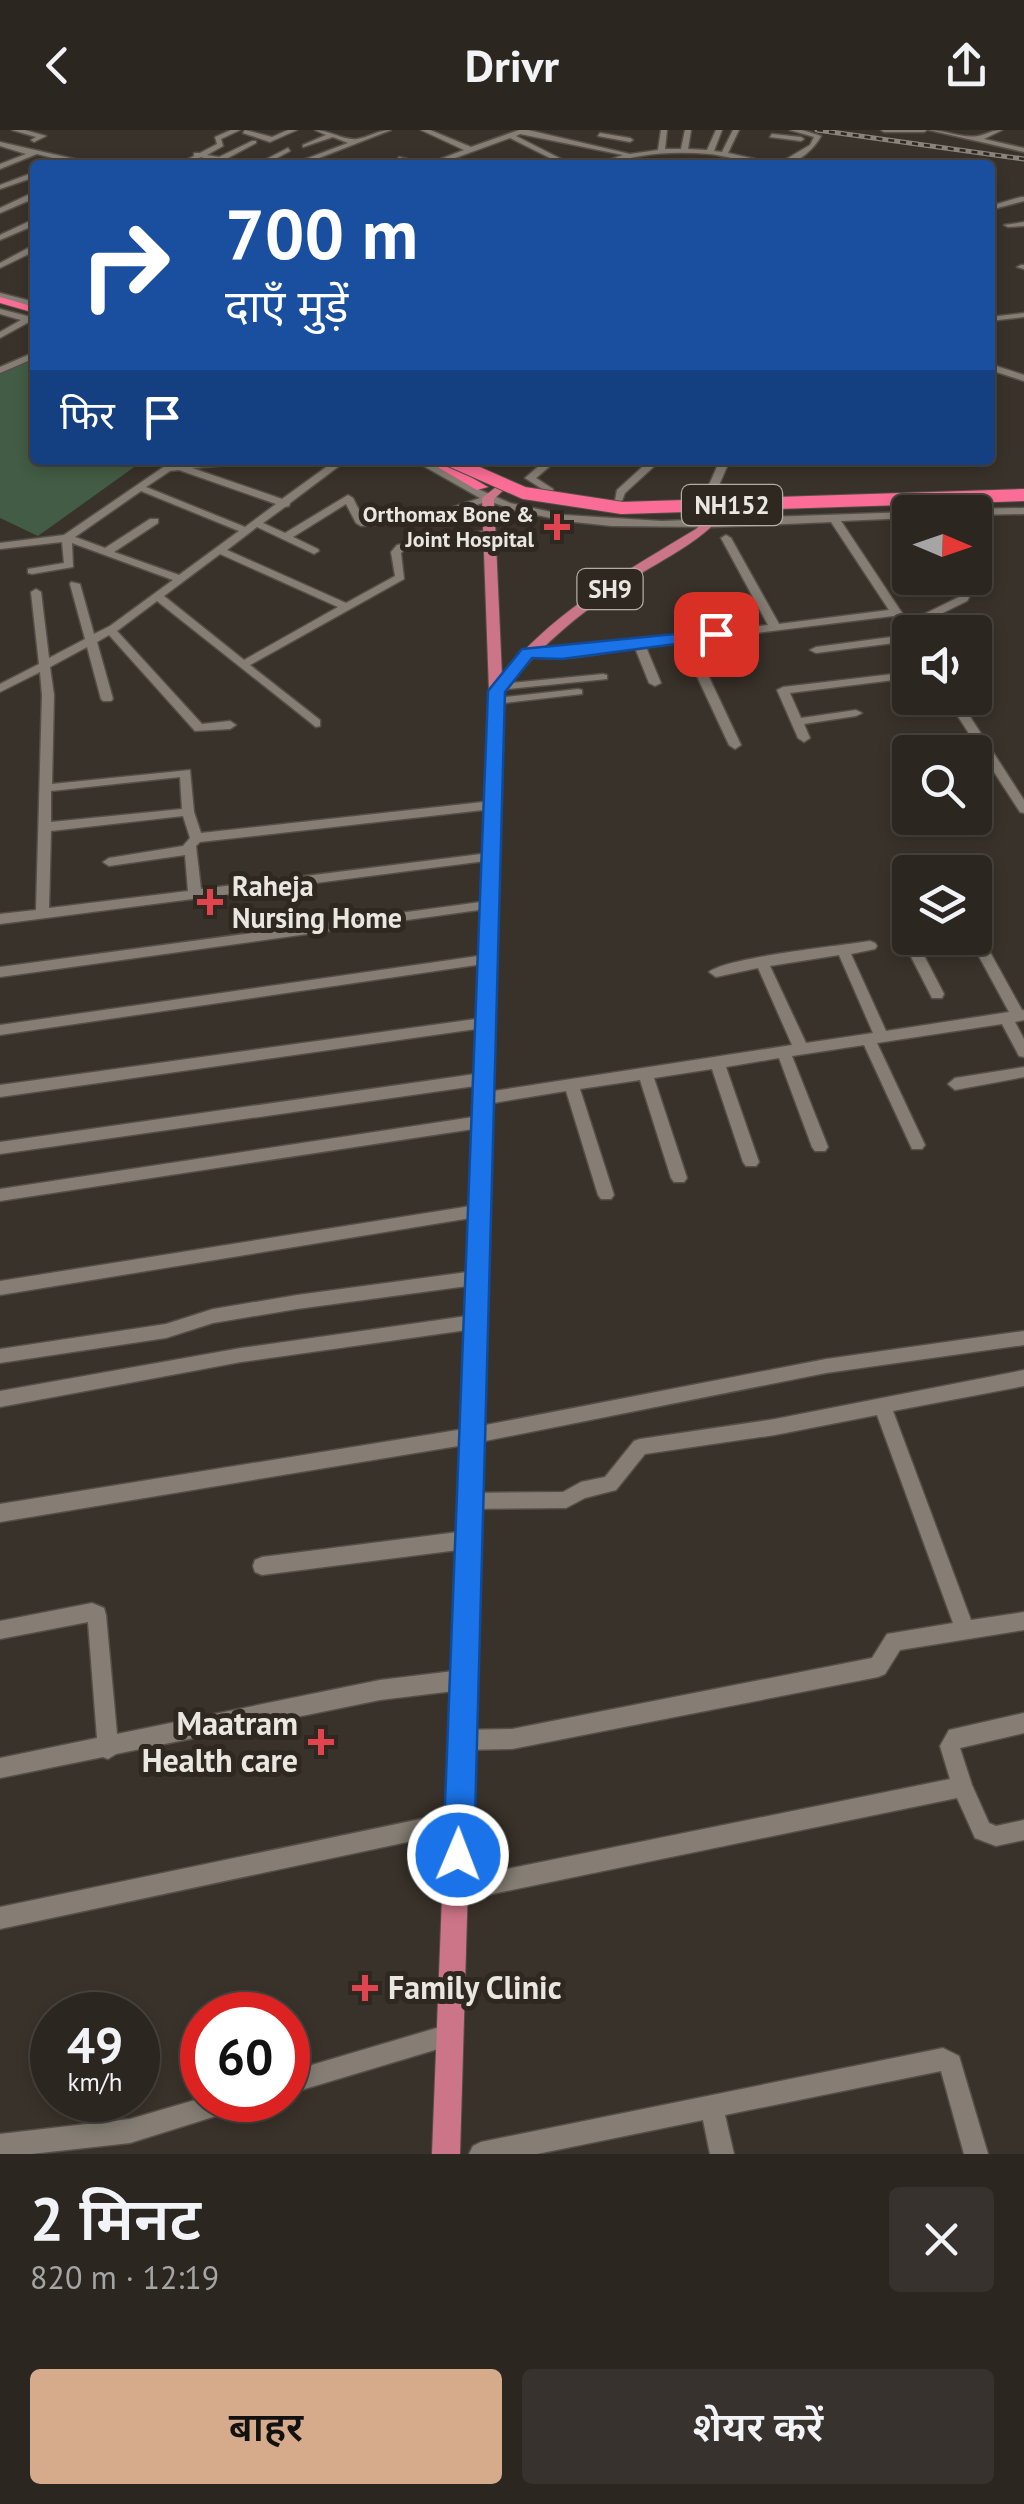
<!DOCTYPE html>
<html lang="hi">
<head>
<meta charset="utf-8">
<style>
  :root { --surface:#2b2620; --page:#37322d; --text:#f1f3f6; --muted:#a6a5a5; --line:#47433e; --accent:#d6ab8b }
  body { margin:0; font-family:"PT Sans","Noto Sans Devanagari",sans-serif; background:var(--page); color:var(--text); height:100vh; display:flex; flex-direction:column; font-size:38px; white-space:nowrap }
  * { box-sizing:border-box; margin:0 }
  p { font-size:32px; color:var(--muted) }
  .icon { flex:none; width:55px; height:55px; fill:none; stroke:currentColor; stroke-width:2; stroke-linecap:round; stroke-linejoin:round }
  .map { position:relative; height:2024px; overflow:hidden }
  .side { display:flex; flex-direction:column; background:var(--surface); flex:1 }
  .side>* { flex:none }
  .hud { position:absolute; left:30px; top:30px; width:965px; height:305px; border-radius:10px; box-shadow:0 5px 15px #0003,0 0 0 2px var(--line); background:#1a4fa0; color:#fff; overflow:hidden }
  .needle { width:65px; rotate:92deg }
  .fabs { position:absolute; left:892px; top:365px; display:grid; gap:20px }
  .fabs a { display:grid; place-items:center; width:100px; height:100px; border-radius:10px; background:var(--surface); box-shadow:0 5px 15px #0003,0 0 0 2px var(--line); font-size:50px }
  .speed { position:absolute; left:30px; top:1862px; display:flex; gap:20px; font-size:50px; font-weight:700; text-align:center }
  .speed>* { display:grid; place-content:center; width:130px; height:130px; border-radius:50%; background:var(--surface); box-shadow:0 5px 15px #0003,0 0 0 2px var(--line); line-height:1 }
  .speed small { font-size:25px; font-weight:400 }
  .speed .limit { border:15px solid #d22; background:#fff; color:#111 }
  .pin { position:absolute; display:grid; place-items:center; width:85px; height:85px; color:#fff; margin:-42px; border-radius:20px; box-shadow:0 5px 15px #0006 }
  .me { position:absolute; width:110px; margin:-55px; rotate:1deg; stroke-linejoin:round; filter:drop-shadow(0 0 8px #0008) }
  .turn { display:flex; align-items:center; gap:35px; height:210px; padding:0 30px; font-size:45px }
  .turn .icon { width:130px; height:130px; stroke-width:2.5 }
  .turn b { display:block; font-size:70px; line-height:85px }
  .then { display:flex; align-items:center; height:95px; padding:0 30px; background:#0003; gap:20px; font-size:38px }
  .round { display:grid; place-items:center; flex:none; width:105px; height:105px; border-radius:10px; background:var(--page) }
  .summary { display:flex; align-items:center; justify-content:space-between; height:170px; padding:0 30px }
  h1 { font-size:60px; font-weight:600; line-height:75px }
  .action { display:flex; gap:20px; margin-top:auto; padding:20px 30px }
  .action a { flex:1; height:115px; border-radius:10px; background:var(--accent); color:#111; font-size:40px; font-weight:600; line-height:115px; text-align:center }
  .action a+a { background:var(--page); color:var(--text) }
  header { display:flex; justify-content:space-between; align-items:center; height:130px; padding:0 30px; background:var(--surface); font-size:45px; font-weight:600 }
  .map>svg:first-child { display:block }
</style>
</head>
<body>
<header><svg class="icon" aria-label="back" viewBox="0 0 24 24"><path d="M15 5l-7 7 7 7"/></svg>Drivr<svg class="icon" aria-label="share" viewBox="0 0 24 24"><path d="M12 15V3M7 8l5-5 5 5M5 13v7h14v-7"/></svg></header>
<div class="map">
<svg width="1024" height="2024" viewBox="0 0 1024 2024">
  <rect width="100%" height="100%" fill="#39322a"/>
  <polygon fill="#435c45" points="35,229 35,330 144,330 38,406 0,388 0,244"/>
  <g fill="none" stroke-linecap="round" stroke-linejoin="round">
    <g stroke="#554f48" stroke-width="3">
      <g id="minor">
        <polygon points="12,0 25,0 46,6 34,12 31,10 36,7"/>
        <polygon points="231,0 240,0 221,9 223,16 207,25 219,27 252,11 256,11 256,13 226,29 245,35 217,33 201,27 186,35 176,35 194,26 194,23 200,23 217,14 215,7"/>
        <polygon points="245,0 272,7 288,0 297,0 270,12 243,3"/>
        <path d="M315,0C329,0 344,11 357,9C370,7 378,0 391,0L301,35H290L348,13L333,7L303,17V15L326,5Z"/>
        <path d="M421,0H430L471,17L519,0H528L630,24L658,20L661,0H667L665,19H681L685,0H691L688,19L707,20L716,0H722L714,21L722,22L733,0H739L728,23L778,34L810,15L814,7L790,0H802L821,6C815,18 800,31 786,35C768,40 730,26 710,24C686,22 663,22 641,26C625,28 611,35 595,35L623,25L520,4L516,6L573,35H564L510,8L436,35H425L464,20Z"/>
        <polygon points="881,0 927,0 924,2 884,2"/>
        <path d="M929,0C944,0 964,9 978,6C988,4 992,0 1002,0L984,9L1024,18V22Z"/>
        <polygon points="600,3 630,8 633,10 630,12 598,6"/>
        <polygon points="772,4 801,7 804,9 801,11 770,7"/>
        <polygon points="0,12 92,33 93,35 80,35 37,24 0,39 0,34 26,24 0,16"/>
        <polygon points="288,18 290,21 264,35 255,35"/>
        <polygon points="399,27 422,33 423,35 412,35 397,30"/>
        <polygon points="32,43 35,43 35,47 0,59 0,55"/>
        <polygon points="32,63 35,63 35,68 0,83 0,78"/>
        <polygon points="1021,67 1024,67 1024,71 990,80 990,76"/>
        <polygon points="32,90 35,90 35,95 0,110 0,105"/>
        <polygon points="1024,92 1024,96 1008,97 1004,95"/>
        <polygon points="32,116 35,116 35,121 0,138 0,133"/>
        <polygon points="1021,135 1024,135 1024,139 1017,137"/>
        <polygon points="0,163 35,172 35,177 0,168"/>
        <polygon points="0,179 35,188 35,194 29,192 0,208 0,202 21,190 0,184"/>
        <polygon points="1024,183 1024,187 990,191 990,187"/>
        <polygon points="35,222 35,228 0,243 0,237"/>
        <polygon points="990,234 1024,245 1024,251 990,240"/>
        <path d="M219,330H255L250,333L192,338L282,369L336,330H347L290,373L289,376L285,377L263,393L285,403L348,365L353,368L364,390L430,385L480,368L413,330H425L471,356L510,373L565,385L662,391L910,382H912L910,388L841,391L908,492L959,467L963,460L960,448H970L973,460L967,471L912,498L915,502H910V511L816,523L810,520L816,517L906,505L893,486L692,511L741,615L735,619L729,615L681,512L646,517L661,553L655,556L649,553L635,518C606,522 548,536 522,523L528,520L561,521L768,495L721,408L726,405L731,408L779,494L889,480L831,392L713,397L612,396L565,391L518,381L488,371L431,391L361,396L356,393L346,374L293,407L318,419L319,421L314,424L257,397L227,420L346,473L395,446L391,422L397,415L490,400L495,403L490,406L404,420L401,423L404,449L250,535L320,590V596L316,597L157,471L117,501L202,594L230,591L236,595L230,599L195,601L109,505L97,512L113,569L111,571H103L101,569L87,517L50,537L54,565L52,654L190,640L194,682L201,703L492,671L498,675L492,679L200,712L196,716L201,759L489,723L495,727L493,730L0,794V784L36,780L42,565L40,542L0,562V554L39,534L31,462L36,459L41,462L49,528L85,509L70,454L71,452L80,454L94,504L110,496L173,450L72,413L73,437L32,444L28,443V439L64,433L62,412L0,419V413L64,405L165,336ZM179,340L276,374L245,397L146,357L170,341ZM141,361L239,401L179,445L114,422L158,393V389H150L105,418L75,407ZM220,424L338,477L244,530L164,466ZM180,647L182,679L51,692V661ZM183,686L190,708L183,716L109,728L103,732L109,736L185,725L188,761L49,778L51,701Z"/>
        <polygon points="546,330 557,330 536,348 553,359 553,363 550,364 525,348"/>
        <polygon points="650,330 661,330 625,363 620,376 614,376 617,360"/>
        <polygon points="720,330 730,330 711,373 703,375 701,373"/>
        <polygon points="1024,378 1024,384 975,385 975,382 967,382 972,379"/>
        <polygon points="910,542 910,548 790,563 801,588 856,580 862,583 856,586 804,594 810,608 804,612 798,608 777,560 783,557"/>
        <polygon points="603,544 607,545 607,549 499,560 493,557 499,554"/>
        <polygon points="578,559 582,560 582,564 496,574 490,571 496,568"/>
        <polygon points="946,568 958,568 1024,670 1024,683 1020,682"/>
        <polygon points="488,771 493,772 495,775 493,778 0,847 0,837"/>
        <path d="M975,802L980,804L1022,880H1024V890L1015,892L1024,909V927L1019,926L1002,894L877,913L925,1015L922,1019H912L864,915L792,926L828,1017L825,1021H815L812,1017L779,928L726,937L759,1032L756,1036H746L743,1032L712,939L654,948L687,1048L684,1052H674L671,1048L640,950L580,959L614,1065L611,1069H601L598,1065L566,961L481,975L474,969L481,963L792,915L758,838L716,847L709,842C729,827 839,816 870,811L875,813L877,816L875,819L851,824L886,901L1009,882L969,808H975ZM839,825L873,903L806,913L770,836Z"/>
        <polygon points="910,806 935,808 933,811 918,814 944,864 942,868 932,868 930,864 903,811"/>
        <polygon points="485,825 492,830 490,833 0,905 0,895"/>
        <polygon points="483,888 490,893 483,898 0,967 0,955"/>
        <polygon points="1024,937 1024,947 955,960 948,954 955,948"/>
        <polygon points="482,943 489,949 482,955 0,1024 0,1012"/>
        <polygon points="480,986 485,988 487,992 485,996 480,998 0,1071 0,1059"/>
        <polygon points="477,1075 483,1077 485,1081 483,1085 477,1087 0,1165 0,1151"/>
        <polygon points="475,1141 481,1143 483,1148 481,1153 475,1155 297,1179 213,1193 166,1208 0,1233 0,1219 166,1194 213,1179 297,1165"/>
        <polygon points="474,1185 480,1187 482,1192 480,1197 474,1199 241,1232 0,1277 0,1261 241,1218"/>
        <polygon points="1024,1201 1024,1215 826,1243 470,1314 0,1392 0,1374 470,1298 826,1229"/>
        <polygon points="1024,1240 1024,1256 893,1281 971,1490 1024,1482 1024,1500 900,1520 885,1544 878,1547 512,1619 460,1620 453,1617 450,1610 453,1603 460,1600 512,1599 872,1528 887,1504 953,1493 877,1285 775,1305 645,1324 616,1360 585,1368 566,1378 468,1379 462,1377 459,1371 462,1365 468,1363 563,1362 581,1352 605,1347 634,1311 640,1309 775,1289"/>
        <polygon points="466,1401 472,1404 475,1410 472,1416 466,1419 262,1445 255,1442 253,1436 255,1430 262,1427"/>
        <polygon points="92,1473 104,1478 106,1485 117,1604 380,1550 462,1540 469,1543 472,1550 469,1557 462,1560 380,1570 116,1624 108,1629 103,1627 0,1648 0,1628 97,1608 88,1492 0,1509 0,1491"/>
        <polygon points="1024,1583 1024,1603 960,1618 972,1655 989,1693 996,1696 1024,1690 1024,1710 996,1716 975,1708 957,1668 458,1771 451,1767 447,1760 451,1753 458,1749 950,1649 940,1616 949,1600"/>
        <polygon points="459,1681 466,1684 469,1691 466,1698 459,1701 0,1799 0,1777"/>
        <polygon points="450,1894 458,1897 461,1905 458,1913 288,1964 288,1942"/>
        <polygon points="943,1918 959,1926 988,2024 964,2024 941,1941 725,1985 734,2024 710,2024 703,1990 537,2024 469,2024 473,2016 481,2012"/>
        <polygon points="202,1968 202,1970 243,1970 240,1978 232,1981 130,2013 31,2024 0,2024 0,2004 130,1989"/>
      </g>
    </g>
    <g stroke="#554f48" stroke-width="2">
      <path id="major" d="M505,350L511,353L494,369L502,546C553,481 627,441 696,399L705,390L702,371H710L717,391C694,415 660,431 632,449C583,480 539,516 503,563L460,2024H432L489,561L482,368Z"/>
    </g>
    <g stroke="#554f48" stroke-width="2">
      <g id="highway">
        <polygon points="0,167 35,177 35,183 0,173"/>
        <polygon points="425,330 441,330 488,357 477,360"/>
      </g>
    </g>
    <use href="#minor" fill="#867e74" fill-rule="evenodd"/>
    <use href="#major" fill="#cc7488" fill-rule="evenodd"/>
    <use href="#highway" fill="#fb6d96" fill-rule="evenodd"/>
    <g stroke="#8a847d" stroke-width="5">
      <polyline id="rail" points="817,0 1024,29"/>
    </g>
    <use href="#rail" stroke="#2f2820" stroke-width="2.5" stroke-dasharray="6" stroke-linecap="butt"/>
    <g stroke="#554f48" stroke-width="14" stroke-linecap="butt">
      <polyline id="highway-bridge" points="449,330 524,363 622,378 1024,365"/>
    </g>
    <use href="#highway-bridge" stroke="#fb6d96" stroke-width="12"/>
  </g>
  <polygon fill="#1a73e8" stroke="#114b97" stroke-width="2.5" points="716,500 724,504 721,508 562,529 532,528 505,562 474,1725 470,1736 458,1741 447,1736 443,1725 488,561 522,519"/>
  <g fill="#e0444e" stroke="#2f2820" stroke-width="4">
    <path d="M552 382h10v10h10v10h-10v10h-10v-10h-10v-10h10z"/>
    <path d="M205 757h10v10h10v10h-10v10h-10v-10h-10v-10h10z"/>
    <path d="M316 1597h10v10h10v10h-10v10h-10v-10h-10v-10h10z"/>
    <path d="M360 1843h10v10h10v10h-10v10h-10v-10h-10v-10h10z"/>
  </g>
  <g text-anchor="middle" stroke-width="10" stroke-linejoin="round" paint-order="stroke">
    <g font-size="22" font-weight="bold" fill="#eae6e0" stroke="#2f2820" text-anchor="end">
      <text x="534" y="392">Orthomax Bone &amp;<tspan x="534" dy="25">Joint Hospital</tspan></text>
    </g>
    <g fill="#2f2820" stroke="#b2ada6" stroke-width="2.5">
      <rect x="682" y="355" width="100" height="40" rx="8"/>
      <rect x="577.5" y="439" width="65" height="40" rx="8"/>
    </g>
    <g font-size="25" font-weight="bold" fill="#eae6e0">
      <text x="732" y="384">NH152</text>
      <text x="610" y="468">SH9</text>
    </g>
    <g font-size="28" font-weight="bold" fill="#eae6e0" stroke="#2f2820" text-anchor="start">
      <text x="232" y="766">Raheja<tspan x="232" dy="32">Nursing Home</tspan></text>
    </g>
    <g font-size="32" font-weight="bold" fill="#eae6e0" stroke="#2f2820" text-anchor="end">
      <text x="298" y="1605">Maatram<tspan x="298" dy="37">Health care</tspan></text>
      <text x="388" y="1869" text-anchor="start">Family Clinic</text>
    </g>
  </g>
</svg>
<div class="fabs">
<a><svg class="needle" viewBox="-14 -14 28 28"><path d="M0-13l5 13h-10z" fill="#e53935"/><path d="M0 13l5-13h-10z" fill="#a6a5a5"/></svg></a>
<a><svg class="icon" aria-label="sound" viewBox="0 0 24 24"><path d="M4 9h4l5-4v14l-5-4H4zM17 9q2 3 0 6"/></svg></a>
<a><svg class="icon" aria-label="search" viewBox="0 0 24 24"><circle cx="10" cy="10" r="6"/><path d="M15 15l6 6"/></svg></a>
<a><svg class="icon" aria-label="layers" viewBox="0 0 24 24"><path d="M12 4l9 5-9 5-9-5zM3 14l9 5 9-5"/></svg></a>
</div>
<div class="speed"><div>49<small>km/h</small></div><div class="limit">60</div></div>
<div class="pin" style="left:716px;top:504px;background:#d93025"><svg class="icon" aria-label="arrive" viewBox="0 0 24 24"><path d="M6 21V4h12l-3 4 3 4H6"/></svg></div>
<svg class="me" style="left:458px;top:1725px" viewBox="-20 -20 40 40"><circle r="17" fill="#1a73e8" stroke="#fff" stroke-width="3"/><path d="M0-11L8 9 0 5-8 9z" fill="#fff"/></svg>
<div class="hud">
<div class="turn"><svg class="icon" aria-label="right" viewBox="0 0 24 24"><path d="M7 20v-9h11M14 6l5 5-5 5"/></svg><div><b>700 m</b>दाएँ मुड़ें</div></div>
<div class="then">फिर<svg class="icon" aria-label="arrive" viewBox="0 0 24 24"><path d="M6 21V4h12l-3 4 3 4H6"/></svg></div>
</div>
</div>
<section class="side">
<div class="summary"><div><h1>2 मिनट</h1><p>820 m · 12:19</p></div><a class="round"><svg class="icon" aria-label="close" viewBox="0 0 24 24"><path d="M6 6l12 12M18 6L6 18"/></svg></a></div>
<div class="action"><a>बाहर</a><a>शेयर करें</a></div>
</section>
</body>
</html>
